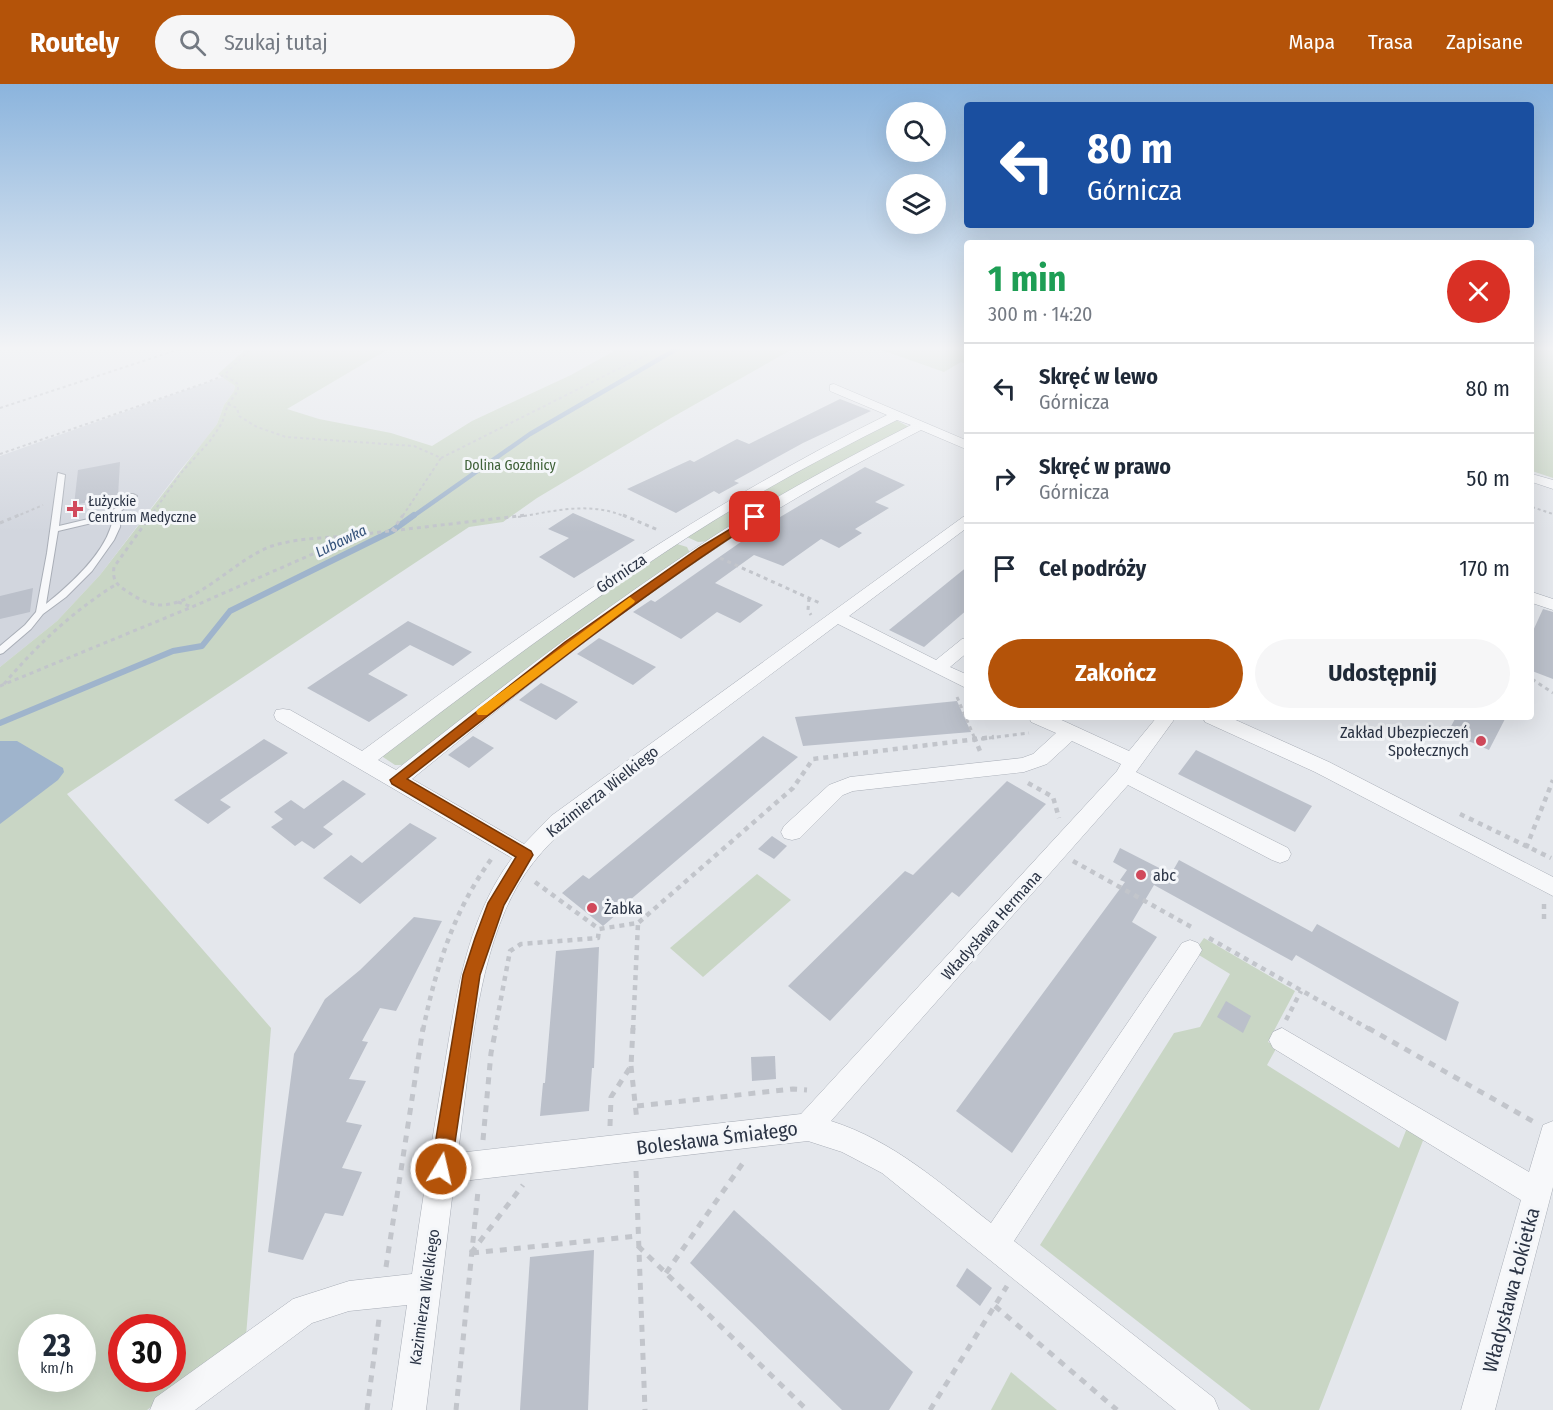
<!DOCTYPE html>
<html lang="pl">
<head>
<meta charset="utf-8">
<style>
  :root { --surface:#fff; --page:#f6f6f7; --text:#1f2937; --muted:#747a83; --line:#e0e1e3; --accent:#b45309 }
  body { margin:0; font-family:"Fira Sans Condensed",sans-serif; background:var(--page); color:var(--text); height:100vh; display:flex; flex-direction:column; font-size:22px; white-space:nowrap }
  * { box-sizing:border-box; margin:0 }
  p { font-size:20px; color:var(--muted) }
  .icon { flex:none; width:33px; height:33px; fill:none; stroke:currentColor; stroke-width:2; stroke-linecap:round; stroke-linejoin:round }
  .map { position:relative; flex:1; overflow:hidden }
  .details { position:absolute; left:964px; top:156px; width:570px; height:480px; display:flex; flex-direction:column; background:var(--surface); border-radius:6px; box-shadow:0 6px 24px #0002 }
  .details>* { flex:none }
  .hud { position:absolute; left:964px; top:18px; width:570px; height:126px; border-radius:6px; box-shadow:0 6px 24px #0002; background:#1a4fa0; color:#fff; overflow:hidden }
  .controls { position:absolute; left:886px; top:18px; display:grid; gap:12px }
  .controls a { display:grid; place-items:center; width:60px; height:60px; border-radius:50%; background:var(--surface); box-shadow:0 6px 24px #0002; font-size:30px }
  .speed { position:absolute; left:18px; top:1230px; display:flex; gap:12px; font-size:30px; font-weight:700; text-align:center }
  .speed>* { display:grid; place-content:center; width:78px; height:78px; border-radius:50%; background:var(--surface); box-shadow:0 6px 24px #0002; line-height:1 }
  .speed small { font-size:15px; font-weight:400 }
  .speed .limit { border:9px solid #d22; background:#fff; color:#111 }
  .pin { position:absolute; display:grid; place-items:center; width:51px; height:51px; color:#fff; margin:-26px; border-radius:12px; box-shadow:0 3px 9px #0006 }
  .me { position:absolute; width:66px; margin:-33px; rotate:9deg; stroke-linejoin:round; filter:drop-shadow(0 0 4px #0008) }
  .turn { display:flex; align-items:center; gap:21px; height:126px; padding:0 24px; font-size:27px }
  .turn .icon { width:78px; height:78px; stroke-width:2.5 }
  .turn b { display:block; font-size:42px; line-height:51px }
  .round { display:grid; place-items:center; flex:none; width:63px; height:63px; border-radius:32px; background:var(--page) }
  .head { display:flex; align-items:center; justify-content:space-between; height:102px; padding:0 24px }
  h1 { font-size:36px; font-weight:700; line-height:45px; color:#1e9e55 }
  .cta { display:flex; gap:12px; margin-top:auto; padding:12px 24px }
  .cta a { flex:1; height:69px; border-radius:36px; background:var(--accent); color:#fff; font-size:24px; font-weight:700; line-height:69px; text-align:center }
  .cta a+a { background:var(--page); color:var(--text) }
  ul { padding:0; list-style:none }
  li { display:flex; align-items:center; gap:18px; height:90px; padding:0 24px; border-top:2px solid var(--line) }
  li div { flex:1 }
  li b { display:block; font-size:22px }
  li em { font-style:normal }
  header { display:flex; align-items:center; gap:36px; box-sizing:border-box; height:84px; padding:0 30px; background:var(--accent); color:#fff }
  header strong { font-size:28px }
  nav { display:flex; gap:33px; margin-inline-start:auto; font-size:21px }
  .search { width:420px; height:54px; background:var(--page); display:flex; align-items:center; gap:15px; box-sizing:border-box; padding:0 21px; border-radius:33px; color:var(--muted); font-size:22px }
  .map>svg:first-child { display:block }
</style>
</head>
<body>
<header>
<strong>Routely</strong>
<div class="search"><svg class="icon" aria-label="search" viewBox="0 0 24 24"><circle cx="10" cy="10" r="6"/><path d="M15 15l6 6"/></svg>Szukaj tutaj</div>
<nav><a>Mapa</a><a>Trasa</a><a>Zapisane</a></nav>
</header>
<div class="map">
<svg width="1553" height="1326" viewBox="0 0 1553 1326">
  <rect width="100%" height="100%" fill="#e4e7ec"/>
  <polygon fill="#d2d6de" points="223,293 235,302 234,307 224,321 217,340 201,361 181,385 100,491 57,537 0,583 0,372"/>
  <g fill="#c9d6c5" fill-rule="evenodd">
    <path d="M248,263H392L287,325L319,335L391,349L432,362L472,337L571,291L621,263H796L671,334L537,414L503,438L469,443L67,710L271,944L246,1252L147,1326H0V583L57,537L100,491L217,340L224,321L234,307L235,302L218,290ZM32,1244H82V1294H32ZM122,1244H172V1294H122Z"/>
    <polygon points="873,263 967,263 967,280 961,278 944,288"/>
    <polygon points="1532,263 1553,263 1553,394 1532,387"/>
    <polygon points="896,336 909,343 708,457 698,458 687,453 689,450 826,370"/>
    <polygon points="677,460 687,463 690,469 404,681 395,681 383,673 383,670 512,571"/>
    <polygon points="757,790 791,816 703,893 670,864"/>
    <polygon points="1204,854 1295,907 1268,958 1277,963 1267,981 1399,1064 1407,1044 1424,1054 1319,1326 1251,1326 1040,1161 1174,949 1200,943 1230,890 1194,868"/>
    <polygon points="1011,1288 1057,1326 991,1326"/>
  </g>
  <polygon fill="#9fb4cc" points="0,657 17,657 63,684 64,688 58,696 0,740"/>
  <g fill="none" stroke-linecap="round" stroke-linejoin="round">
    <polyline stroke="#9fb4cc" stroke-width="4.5" points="412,433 530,350 680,263"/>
    <polyline stroke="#9fb4cc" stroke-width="6" points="0,639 173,567 202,562 230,527 392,447 414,431"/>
  </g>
  <g fill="#bbc0ca">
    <polygon points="840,315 871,327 803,359 734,397 739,399 719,410 714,407 676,429 627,405 690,376 694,378 737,355 749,360"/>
    <polygon points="120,378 118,412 74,421 78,386"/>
    <polygon points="865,383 905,401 875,418 889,424 855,445 862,449 839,464 821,455 783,482 754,471 715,499 763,521 740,539 717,528 681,555 633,528 651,516 655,518 758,446"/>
    <polygon points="573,429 635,456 574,494 539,473 569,454 548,445"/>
    <polygon points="968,482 968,525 924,563 889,546"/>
    <polygon points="33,504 30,528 0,535 0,512"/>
    <polygon points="1543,525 1553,528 1553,595 1532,587 1532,549"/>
    <polygon points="408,537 472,568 453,582 410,561 368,590 408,611 369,638 307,604"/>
    <polygon points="599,554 621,565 656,583 633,601 577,570"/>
    <polygon points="541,599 565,611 578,618 556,636 519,616"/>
    <polygon points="957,617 971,648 803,662 795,633"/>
    <polygon points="1456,633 1506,633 1489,666 1448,648"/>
    <polygon points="473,652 494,664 469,684 448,671"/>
    <polygon points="763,652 798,673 623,822 624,824 603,842 562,809 583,791 589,795"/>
    <polygon points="264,655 288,669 220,716 231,723 208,740 174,716"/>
    <polygon points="1196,666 1312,722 1295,748 1178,690"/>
    <polygon points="343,696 366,710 323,743 333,750 314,765 302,757 295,762 271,743 283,735 274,728 291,716 304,725"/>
    <polygon points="1007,697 1046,720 959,813 952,808 830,937 788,902 905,787 913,791"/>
    <polygon points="410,739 437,754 360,820 323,794 351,771 362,779"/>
    <polygon points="772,752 787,762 774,775 758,765"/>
    <polygon points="1120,764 1171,790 1179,776 1312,848 1317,840 1459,918 1446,957 1296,871 1292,877 1154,801 1132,838 1157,853 1012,1069 956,1027 1125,798 1120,796 1127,786 1113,778"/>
    <polygon points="414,833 442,837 396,927 380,924 362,957 368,958 349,995 366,997 346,1038 362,1041 342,1084 362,1088 343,1132 325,1129 303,1176 268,1168 294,970 325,915 360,886"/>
    <polygon points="599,863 594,984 592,984 589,1027 540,1032 543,999 545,999 556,867"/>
    <polygon points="1226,917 1251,932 1243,949 1217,933"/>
    <polygon points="775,972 776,995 752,997 751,973"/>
    <polygon points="734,1126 913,1288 889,1326 842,1326 690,1179"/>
    <polygon points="594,1166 588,1326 520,1326 530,1173"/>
    <polygon points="967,1184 992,1204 980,1222 956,1202"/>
  </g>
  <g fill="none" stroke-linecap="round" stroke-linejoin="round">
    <g stroke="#a9aeb7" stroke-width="2">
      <path id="service" d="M58,389L65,391L59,442L105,431L116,424L130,410H133L137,412L119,429L121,431L120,443L114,456L92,487L66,513L43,530L31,545L3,569L0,570V562L25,541L36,528L47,469ZM113,434C108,467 71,500 46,520L58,447Z"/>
    </g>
    <g stroke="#a9aeb7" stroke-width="1">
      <g id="minor">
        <path d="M834,300L968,357V366L921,346C855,380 790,416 728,456C617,529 514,612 412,695L524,760L551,732L963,433L968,432V443L849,532L936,576L962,555L968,554V568L950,583L968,591V605L838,540C781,583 724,625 667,668C611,709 544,748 512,812C475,884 469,989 458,1069L801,1030L1117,687L1121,680L1072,657L1047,680L1024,688L853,707L843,711L800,754L792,756L784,754L781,748L784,742L829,701L850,693L1022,674L1033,670L1056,649L1031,638L1029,633H1055L1129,667L1157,633H1176L1136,688L1288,764L1291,770L1288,776L1280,779L1272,776L1128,701L831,1037C894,1057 941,1100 991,1139L1182,859L1190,856L1198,859L1202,866L1198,873L1014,1157L1214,1314L1219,1326H1176L882,1089L842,1068L808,1057L454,1098L426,1326H392L407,1221L349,1227L312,1239L195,1326H150L155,1314L293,1215L349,1197L412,1190C421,1126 431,1062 442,997C455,921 464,838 512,774L276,636L274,631L276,626L283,625L290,626L362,667C532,542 696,425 887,331L830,307V301ZM897,336L911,341C845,375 779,410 717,450C605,522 500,604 396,686L378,676C480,598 583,521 691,451C758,408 827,371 897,336Z"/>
        <polygon points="1532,390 1553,396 1553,405 1532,398"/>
        <polygon points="1532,508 1553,515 1553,526 1532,519"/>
        <polygon points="1203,633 1229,633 1329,678 1553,793 1553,812 1315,688 1205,638"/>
        <polygon points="1282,944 1529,1088 1543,1041 1553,1037 1553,1103 1495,1326 1461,1326 1521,1116 1273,964 1269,956 1273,948"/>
      </g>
    </g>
    <g stroke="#c2c5cb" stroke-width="2" stroke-dasharray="3 3" stroke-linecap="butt">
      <polyline points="228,320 237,324 239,332 257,343 286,353 414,362 441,374 402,433"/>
      <polyline points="0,324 186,263"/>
      <polyline points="0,370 208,298 224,291 253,263"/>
      <polyline points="441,374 662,263"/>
      <polyline points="1532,423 1553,430"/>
      <polyline points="15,433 43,421"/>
      <polyline points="150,433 181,389 210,357 222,339 228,320 238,307 238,300 224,291"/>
      <path d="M518,433C555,427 590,417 626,433"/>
    </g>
    <g stroke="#c2c5cb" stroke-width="3" stroke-dasharray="4 4" stroke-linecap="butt">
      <path d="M151,431L114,483C112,497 117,501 128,508C137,514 147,520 158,521C196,523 236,474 272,462C297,454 324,454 350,452"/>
      <polyline points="623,431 658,446"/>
      <polyline points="0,439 19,431"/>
      <polyline points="392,447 403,431"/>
      <polyline points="720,474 822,520"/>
      <polyline points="809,514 808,526 811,531"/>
      <polyline points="178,518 192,523"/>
      <polyline points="1532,595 1553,609"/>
      <path d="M4,600C37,561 72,528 115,501"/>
      <polyline points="0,602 192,523 356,451 527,431"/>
      <polyline points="957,613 975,655"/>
      <polyline points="981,655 1029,649"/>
    </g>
    <g stroke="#c2c5cb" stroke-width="4.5" stroke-dasharray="5 5" stroke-linecap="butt">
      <polyline points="974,653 980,667"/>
      <polyline points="1028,699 1053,713 1059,734"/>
      <polyline points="1460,730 1551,774"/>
      <polyline points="1526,764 1553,696"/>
      <polyline points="1073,777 1195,845"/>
      <polyline points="535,798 599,845 638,839 793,704 813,675 994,653"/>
      <polyline points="1544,820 1544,838"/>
      <polyline points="1209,854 1371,946"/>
      <polyline points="1286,936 1301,907"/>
      <path d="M423,946C436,883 454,826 492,774"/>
      <polyline points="495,946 510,867 521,860 598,854 599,845"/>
      <polyline points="633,946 638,839"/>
    </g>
    <g stroke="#c2c5cb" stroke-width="5" stroke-dasharray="7 7" stroke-linecap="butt">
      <polyline points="1368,944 1534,1038"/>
      <polyline points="631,982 637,1037"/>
      <polyline points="637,1022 793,1005 807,1006"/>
      <polyline points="610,1042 611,1013 631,982 633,944"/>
      <polyline points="483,1056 491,969 496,944"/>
      <polyline points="636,1087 645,1326"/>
      <polyline points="638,1162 807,1326"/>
      <polyline points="471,1169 523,1101"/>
      <polyline points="472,1169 638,1152"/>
      <polyline points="386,1183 423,944"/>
      <polyline points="666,1189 745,1076"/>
      <polyline points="995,1222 1117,1326"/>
      <polyline points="367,1326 379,1235"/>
      <polyline points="456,1326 478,1107"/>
      <polyline points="930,1326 1007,1202"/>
    </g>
    <use href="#service" fill="#f7f8fa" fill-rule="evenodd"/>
    <use href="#minor" fill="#f7f8fa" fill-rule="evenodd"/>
  </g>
  <linearGradient id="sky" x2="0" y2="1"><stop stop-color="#8bb4dd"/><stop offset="0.59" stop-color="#f3f4f6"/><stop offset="1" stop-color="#f3f4f6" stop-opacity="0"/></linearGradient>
  <rect width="1553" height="448" fill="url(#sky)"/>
  <path fill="#b45309" stroke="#753606" stroke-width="1.5" d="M755,430L759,431V435C636,514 522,605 407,695L531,767L533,771L504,821L480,891L451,1085L448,1092L441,1095L434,1092L431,1085L463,891L475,854L488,819L516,773L392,700L390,696L565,558L699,464Z"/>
  <polygon fill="#f59e0b" points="630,513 635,517 634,519 487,631 478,631 476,628 478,625"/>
  <g fill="#d1495b" stroke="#f4f6f9" stroke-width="2">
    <path d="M72 416h6v6h6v6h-6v6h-6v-6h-6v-6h6z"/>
    <circle cx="1481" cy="657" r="6"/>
    <circle cx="1141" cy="791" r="6"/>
    <circle cx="592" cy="824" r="6"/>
  </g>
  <g text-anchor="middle" stroke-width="6" stroke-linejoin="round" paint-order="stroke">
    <g font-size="14" fill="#3f6138" stroke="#f4f6f9">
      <text x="510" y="386">Dolina Gozdnicy</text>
    </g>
    <g font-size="14" fill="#2b3445" stroke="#f4f6f9" text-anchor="start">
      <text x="88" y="422">Łużyckie<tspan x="88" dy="16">Centrum Medyczne</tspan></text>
    </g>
    <g font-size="15" font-style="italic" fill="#34527a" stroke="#f4f6f9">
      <text transform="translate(341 457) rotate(-26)" y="5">Lubawka</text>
    </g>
    <g font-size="16" fill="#2b3445" stroke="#f4f6f9">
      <text transform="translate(621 489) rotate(-34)" y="6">Górnicza</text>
      <text transform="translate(602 707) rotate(-38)" y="6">Kazimierza Wielkiego</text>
      <text transform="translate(991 841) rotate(-48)" y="6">Władysława Hermana</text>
      <text transform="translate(424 1213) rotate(-82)" y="6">Kazimierza Wielkiego</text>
    </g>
    <g font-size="16" fill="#2b3445" stroke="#f4f6f9" text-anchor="start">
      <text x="1469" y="654" text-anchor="end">Zakład Ubezpieczeń<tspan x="1469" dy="18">Społecznych</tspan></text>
      <text x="1153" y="797">abc</text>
      <text x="604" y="830">Żabka</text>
    </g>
    <g font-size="20" fill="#2b3445" stroke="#f4f6f9">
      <text transform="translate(717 1054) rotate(-7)" y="7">Bolesława Śmiałego</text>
      <text transform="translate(1511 1206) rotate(-75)" y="7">Władysława Łokietka</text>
    </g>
  </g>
</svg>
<div class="controls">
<a><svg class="icon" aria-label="search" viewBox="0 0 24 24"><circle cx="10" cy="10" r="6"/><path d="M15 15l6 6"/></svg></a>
<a><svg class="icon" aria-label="layers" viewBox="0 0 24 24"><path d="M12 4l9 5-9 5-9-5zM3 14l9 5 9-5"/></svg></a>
</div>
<div class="speed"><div>23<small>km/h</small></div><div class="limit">30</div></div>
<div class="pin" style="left:755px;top:433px;background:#d93025"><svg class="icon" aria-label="arrive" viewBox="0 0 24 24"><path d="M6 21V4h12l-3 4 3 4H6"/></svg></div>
<svg class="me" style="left:441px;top:1085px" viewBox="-20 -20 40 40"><circle r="17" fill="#b45309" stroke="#fff" stroke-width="3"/><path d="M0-11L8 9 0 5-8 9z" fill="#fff"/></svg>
<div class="hud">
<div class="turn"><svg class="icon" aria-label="left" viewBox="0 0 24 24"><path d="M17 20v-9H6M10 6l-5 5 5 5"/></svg><div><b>80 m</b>Górnicza</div></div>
</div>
<section class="details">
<div class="head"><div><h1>1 min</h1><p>300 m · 14:20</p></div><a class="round" style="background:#d93025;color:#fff"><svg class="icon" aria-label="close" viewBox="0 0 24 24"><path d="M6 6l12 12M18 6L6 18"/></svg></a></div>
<ul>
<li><svg class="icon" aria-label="left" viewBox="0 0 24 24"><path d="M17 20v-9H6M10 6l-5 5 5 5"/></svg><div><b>Skręć w lewo</b><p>Górnicza</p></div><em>80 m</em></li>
<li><svg class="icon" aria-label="right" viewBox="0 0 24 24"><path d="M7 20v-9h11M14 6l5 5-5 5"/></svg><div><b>Skręć w prawo</b><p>Górnicza</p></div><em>50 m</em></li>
<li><svg class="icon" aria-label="arrive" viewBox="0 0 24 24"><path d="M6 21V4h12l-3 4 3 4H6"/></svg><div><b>Cel podróży</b></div><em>170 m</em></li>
</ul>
<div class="cta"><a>Zakończ</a><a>Udostępnij</a></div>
</section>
</div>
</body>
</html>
